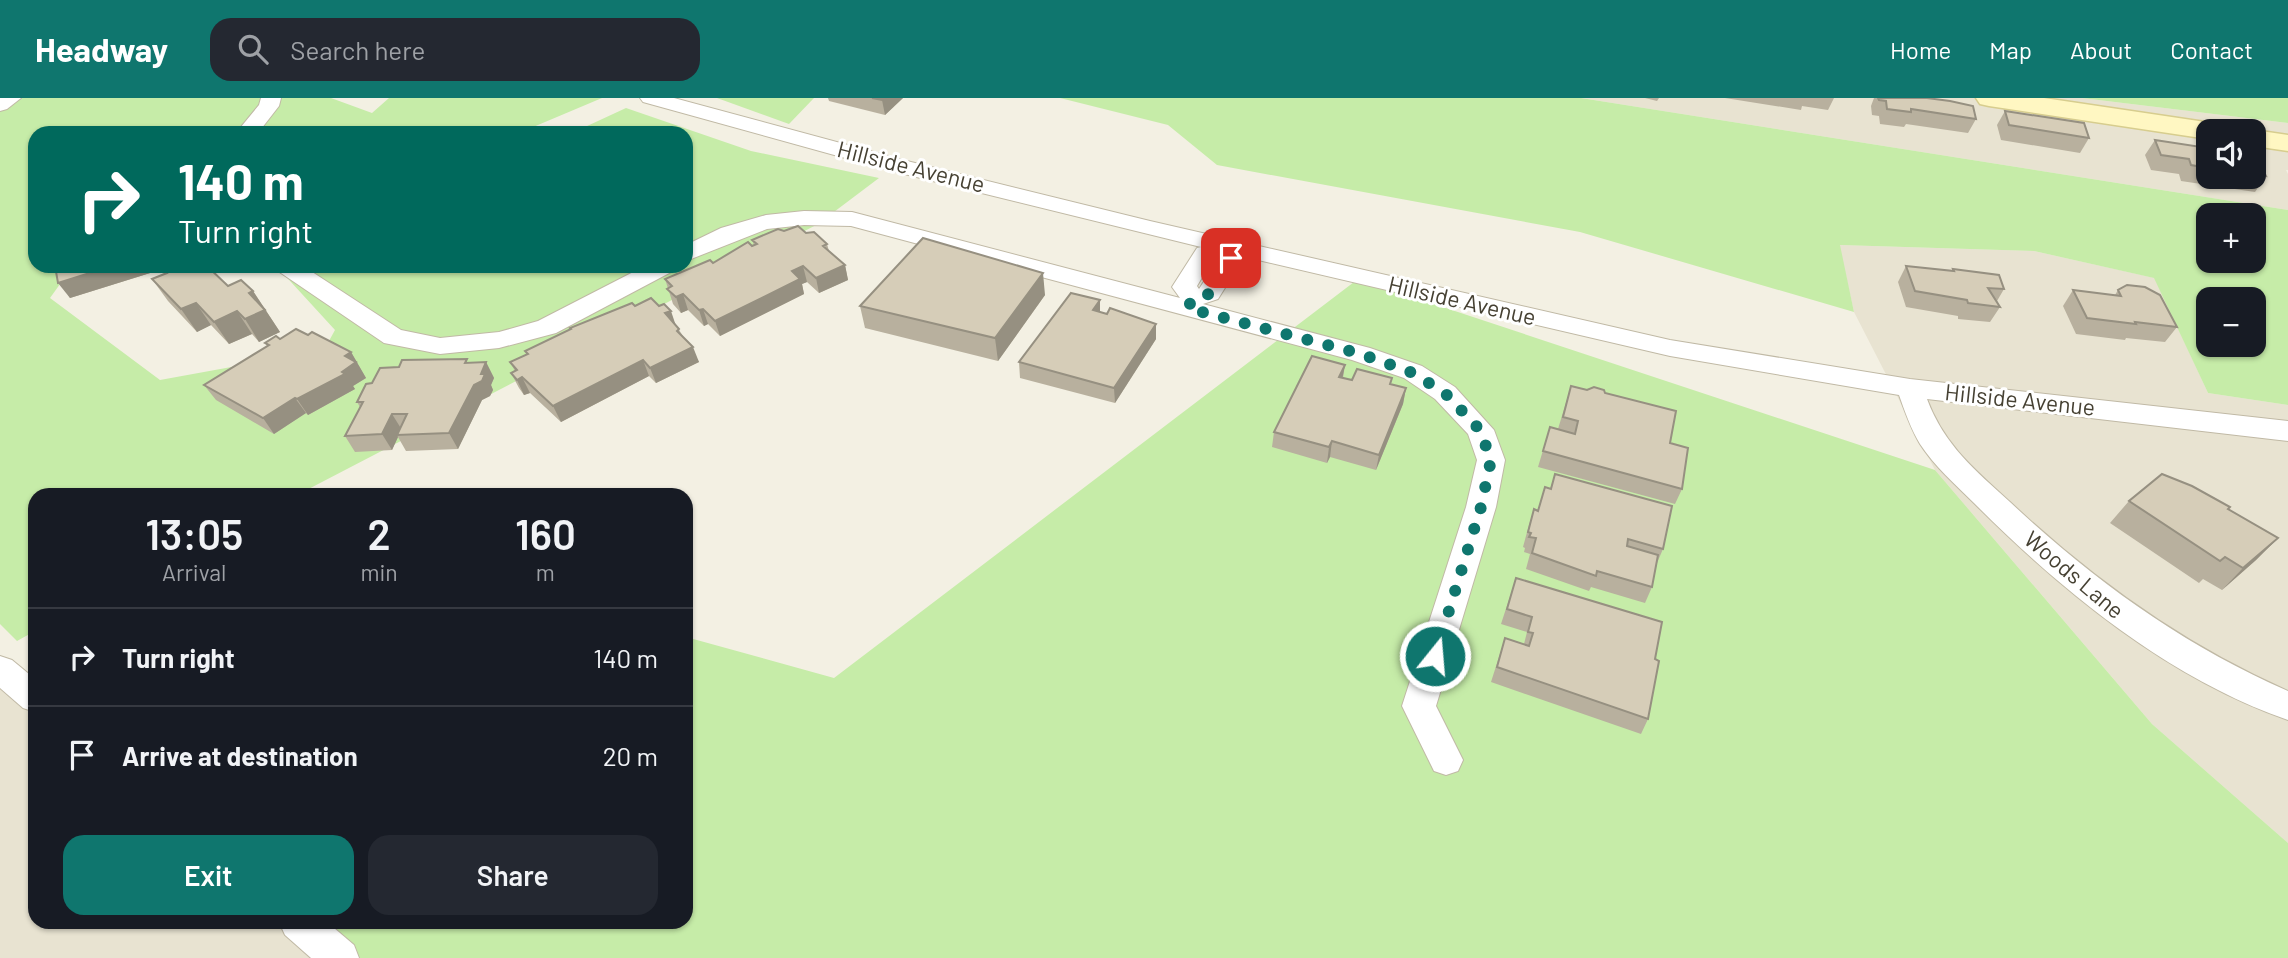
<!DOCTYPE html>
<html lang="en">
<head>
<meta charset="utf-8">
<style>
  :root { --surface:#171b24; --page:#242831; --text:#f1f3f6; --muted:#9ea1a6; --line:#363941; --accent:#0f766e }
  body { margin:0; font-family:Barlow,sans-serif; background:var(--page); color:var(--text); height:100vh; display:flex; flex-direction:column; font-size:26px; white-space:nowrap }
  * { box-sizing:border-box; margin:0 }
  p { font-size:23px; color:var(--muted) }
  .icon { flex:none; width:38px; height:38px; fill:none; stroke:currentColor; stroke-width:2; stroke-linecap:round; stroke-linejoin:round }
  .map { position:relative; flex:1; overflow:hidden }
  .details { position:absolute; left:28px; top:390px; width:665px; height:441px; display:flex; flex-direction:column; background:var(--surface); border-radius:21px; box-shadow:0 2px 5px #0004 }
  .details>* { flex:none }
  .guide { position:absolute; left:28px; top:28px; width:665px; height:147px; border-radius:21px; box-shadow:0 2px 5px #0004; background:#00695c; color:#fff; overflow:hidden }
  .fabs { position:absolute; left:2196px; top:21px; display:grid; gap:14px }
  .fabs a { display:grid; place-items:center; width:70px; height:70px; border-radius:14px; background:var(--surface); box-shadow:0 2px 5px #0004; font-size:35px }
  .pin { position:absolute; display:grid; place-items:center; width:60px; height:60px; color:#fff; margin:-30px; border-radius:14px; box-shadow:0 4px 10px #0006 }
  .me { position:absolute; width:77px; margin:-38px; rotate:17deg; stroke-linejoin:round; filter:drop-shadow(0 0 5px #0008) }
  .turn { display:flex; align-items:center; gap:24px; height:147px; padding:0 35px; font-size:32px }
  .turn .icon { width:91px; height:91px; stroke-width:2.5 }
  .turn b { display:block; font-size:49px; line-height:60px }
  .eta { display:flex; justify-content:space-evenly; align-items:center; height:119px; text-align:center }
  .eta b { font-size:42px; font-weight:600; line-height:49px }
  .button { display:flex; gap:14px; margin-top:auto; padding:14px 35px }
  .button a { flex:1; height:80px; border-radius:21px; background:var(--accent); color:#fff; font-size:28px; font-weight:600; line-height:80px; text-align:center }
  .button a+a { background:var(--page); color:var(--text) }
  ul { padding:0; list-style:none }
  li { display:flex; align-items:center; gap:21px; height:98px; padding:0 35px; border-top:2px solid var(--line) }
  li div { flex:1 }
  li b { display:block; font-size:26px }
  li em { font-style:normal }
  header { display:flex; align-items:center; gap:42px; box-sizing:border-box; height:98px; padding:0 35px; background:var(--accent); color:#fff }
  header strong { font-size:33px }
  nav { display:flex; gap:38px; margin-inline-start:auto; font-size:24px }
  .search { width:490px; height:63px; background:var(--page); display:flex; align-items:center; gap:18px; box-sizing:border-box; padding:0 24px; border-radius:21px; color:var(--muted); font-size:26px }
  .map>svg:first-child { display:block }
</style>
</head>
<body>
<header>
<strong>Headway</strong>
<div class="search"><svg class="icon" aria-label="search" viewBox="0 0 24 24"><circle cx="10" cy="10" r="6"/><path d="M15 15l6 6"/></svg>Search here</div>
<nav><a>Home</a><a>Map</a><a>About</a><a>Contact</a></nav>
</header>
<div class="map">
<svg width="2288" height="860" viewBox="0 0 2288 860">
  <rect width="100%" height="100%" fill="#f3f0e3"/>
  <g fill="#e8e3d1" fill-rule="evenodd">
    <path d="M1581,0H2082L2288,25V72H2286L2288,76V112ZM2208,33H2254V79H2208Z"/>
    <polygon points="1839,147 2034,153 2155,180 2208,295 2288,307 2288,745 2152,626 1935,372 1854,214"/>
    <polygon points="0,569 35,599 35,824 301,824 345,860 0,860"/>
  </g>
  <g fill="#c6eca8" fill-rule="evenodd">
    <polygon points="0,0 331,0 372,15 389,0 602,0 519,35 35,35 35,168 73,168 50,200 160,282 324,252 335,232 280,172 288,168 686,168 686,35 572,35 626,10 751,53 879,80 818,126 297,397 35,397 35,533 17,543 0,526"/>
    <polygon points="717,0 814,0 789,26"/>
    <path d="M1060,0H1581L2288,112V307L2208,295L2154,180L2034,153L1840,147L1854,214L1580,134L1217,67L1168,27ZM2208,117H2254V163H2208ZM2208,201H2254V247H2208Z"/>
    <polygon points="2082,0 2288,0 2288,25"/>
    <polygon points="1358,181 1935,372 2152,626 2288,745 2288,860 357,860 306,824 686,824 686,539 834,580"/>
  </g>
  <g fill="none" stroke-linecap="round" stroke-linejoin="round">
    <g stroke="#c0b9a5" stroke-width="2">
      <g id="street">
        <polygon points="0,0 21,0 7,11 0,13"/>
        <polygon points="261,0 281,0 279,8 258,35 236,35 259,7"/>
        <path d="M640,0H674L907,63L1150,123L1670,242L1910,281L2288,323V343L1927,301C1944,347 1975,372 2010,404C2093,482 2183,547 2288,593V622C2168,580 2063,494 1974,405C1955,386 1935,369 1920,346C1911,331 1905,314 1899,297L1670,258L1241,158L1243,161L1218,201L1203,206L1370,250L1422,268L1455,289L1494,332L1505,362L1496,409L1436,608L1463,662L1458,673L1446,677L1434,673L1402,608L1466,409L1477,362L1468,336L1435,301L1404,280L1352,262L851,128L804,127L767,131L686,163V147L721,130L766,117L804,113L852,114L1180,200L1172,189L1197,150L1201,149L892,73L643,4ZM1213,161L1218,162L1199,191L1197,188Z"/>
        <polygon points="275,168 303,168 401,232 440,240 499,234 538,223 645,168 676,168 673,173 556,235 499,250 440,256 384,245 278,173"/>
        <polygon points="0,558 12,562 35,581 35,614 23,610 0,590"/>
        <polygon points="279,824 327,824 354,847 359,860 311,860 285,837"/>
      </g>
    </g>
    <g stroke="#d7cd8e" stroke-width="3">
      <g id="secondary">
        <polygon points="1976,0 2044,0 2212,25 2222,27 2226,33 2208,33 2208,41 1989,8 1980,6"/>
        <polygon points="2254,32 2288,37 2288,53 2254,48 2254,33 2248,33"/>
      </g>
    </g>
    <use href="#street" fill="#fff" fill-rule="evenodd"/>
    <use href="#secondary" fill="#fff7c2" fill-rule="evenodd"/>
  </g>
  <g fill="#b8b09e">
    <polygon points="828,0 903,0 885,17 829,3"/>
    <polygon points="1645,0 1659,0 1657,3"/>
    <polygon points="1725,0 1834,0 1828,12 1802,8 1801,12"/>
    <polygon points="1874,0 1927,0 1976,21 1968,35 1906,26 1904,29 1880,26 1879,18 1872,17 1871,8"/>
    <polygon points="2005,13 2089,40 2080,55 2001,42 1997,27"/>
    <polygon points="2155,42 2208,50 2208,79 2254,79 2254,56 2266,78 2255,94 2181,83 2179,76 2151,72 2145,57"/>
    <polygon points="784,133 806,135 827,146 829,153 845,167 848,182 819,195 807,184 802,186 804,196 720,238 708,226 704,228 688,212 681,215 673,206 665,181 713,165 754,147 752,142"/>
    <polygon points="55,168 207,168 228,188 253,193 280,234 259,244 252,236 229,246 211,227 197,234 168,203 152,181 165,175 163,171 70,200"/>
    <polygon points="1906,168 1951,173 1953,171 2004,191 1997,203 2000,209 1990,224 1958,221 1958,218 1906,209 1898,184"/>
    <polygon points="2073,192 2115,197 2118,192 2177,229 2165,244 2126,240 2125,242 2076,236 2063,208"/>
    <polygon points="1045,197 998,263 865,230 860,208"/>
    <polygon points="635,208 676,227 699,264 656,285 649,278 561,324 530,295 524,297 519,290 511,275 515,273 510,264 527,256 525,253"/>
    <polygon points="1100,214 1156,241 1115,305 1020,280 1019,264"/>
    <polygon points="308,237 351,254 366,280 353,288 355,291 308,317 306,315 274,336 216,302 204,287 267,248 265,245 280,241"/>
    <polygon points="486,264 494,280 491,287 493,292 490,298 482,302 458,351 406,353 398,339 392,352 355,354 345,338 360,309 357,304 372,285 469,265"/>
    <polygon points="1345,267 1343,280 1352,282 1392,280 1391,286 1406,290 1403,306 1376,372 1330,359 1327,365 1272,349 1274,334"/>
    <polygon points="1571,288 1605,295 1670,345 1682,391 1675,406 1538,369 1550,329 1558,331"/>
    <polygon points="1555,376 1663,451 1657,465 1652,489 1645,505 1591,489 1589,493 1526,471 1530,456 1524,454 1525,450 1523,449 1529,427 1534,411 1538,412 1545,389 1550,391"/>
    <polygon points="2129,403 2228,411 2278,440 2256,462 2222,492 2203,481 2199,485 2110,425"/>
    <polygon points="1516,480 1655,561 1648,621 1641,636 1491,584 1505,540 1524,546 1527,534 1501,526"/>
  </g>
  <g fill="#969081">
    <polygon points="885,0 903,0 885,17 882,2"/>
    <polygon points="845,167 848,182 819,195 816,180"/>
    <polygon points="112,168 160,168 163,171 70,200 58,185"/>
    <polygon points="803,168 807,184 802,186 804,196 720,238 715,223 792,173"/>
    <polygon points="1043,175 1045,197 998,263 995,240"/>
    <polygon points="253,193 280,234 259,244 245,221 249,195"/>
    <polygon points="683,196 688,212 681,215 676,199"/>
    <polygon points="1100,202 1100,218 1093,212"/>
    <polygon points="196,205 211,227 197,234 181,211"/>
    <polygon points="703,211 708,226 704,228 699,212"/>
    <polygon points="237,213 252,236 229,246 214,224"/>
    <polygon points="671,213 676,228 665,215"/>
    <polygon points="1156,226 1156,241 1115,305 1114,290"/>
    <polygon points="693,249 699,264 656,285 650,270"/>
    <polygon points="351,254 366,280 353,288 355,291 308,317 297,301 342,274 345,258"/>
    <polygon points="643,262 649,278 561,324 553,308"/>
    <polygon points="486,264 494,280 491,287 493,292 490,298 482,302 458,351 449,335 474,287 481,276"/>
    <polygon points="1345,267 1342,282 1339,279"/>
    <polygon points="522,279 530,295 524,297 517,282"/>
    <polygon points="1406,290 1403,306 1376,372 1379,357"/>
    <polygon points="295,300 306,315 274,336 263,320"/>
    <polygon points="392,316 402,332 397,337 398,339 392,352 382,336"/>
    <polygon points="1332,343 1330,359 1327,365 1329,349"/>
    <polygon points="2278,440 2256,462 2222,492 2243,470"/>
  </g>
  <g fill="#d6cdb8" stroke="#969081" stroke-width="2">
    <polygon points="872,0 885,0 882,2"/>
    <polygon points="1878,0 1927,0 1950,3 1973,8 1976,21 1911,11 1911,14 1887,11 1886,3 1879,2"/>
    <polygon points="2005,13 2084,25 2089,40 2009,27"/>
    <polygon points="2155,42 2208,50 2208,70 2191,67 2189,61 2161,57"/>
    <polygon points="2254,56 2255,56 2266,78 2254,77"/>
    <polygon points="798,128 806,135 814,134 827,146 823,148 845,167 816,180 803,168 792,173 800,181 715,223 703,211 699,212 683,196 676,199 667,191 672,188 665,181 710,162 713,165 748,144 752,148 757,146 752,142 778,131 784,133"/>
    <polygon points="923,140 1043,175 995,240 860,208"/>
    <polygon points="55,168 112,168 58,185"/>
    <polygon points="161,168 207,168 228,188 241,182 253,193 249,195 265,212 245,221 237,213 214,224 196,205 181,211 152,181 167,175"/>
    <polygon points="1906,168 1954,173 1953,171 1999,177 2004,191 1988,190 2000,209 1968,205 1967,202 1915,193"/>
    <polygon points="2127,187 2145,189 2160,197 2177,229 2135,224 2136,226 2087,220 2073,192 2121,198 2118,192"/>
    <polygon points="1071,195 1100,202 1093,212 1107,216 1110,210 1156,226 1114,290 1019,264"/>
    <polygon points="651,200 659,208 664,206 671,213 665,215 679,231 677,233 693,249 650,270 643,262 553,308 522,279 517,282 511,275 517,272 510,264 528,256 525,253 571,231 570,230 632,205 635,208"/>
    <polygon points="296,231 308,237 312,234 351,254 345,258 356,264 342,274 345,276 297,301 295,300 263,320 204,287 269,247 265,245 276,238 280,241"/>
    <polygon points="1312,258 1345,267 1339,279 1352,282 1357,271 1392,280 1390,286 1406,290 1379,357 1332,343 1329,349 1274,334"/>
    <polygon points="467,261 465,265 486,264 481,276 485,276 482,283 474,287 449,335 397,337 407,316 392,316 382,336 345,338 363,304 357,304 366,286 372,285 380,270 399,269 402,262"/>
    <polygon points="1571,288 1587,292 1594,289 1604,292 1605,295 1676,313 1670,345 1688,350 1682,391 1543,353 1550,329 1575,336 1578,323 1563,319"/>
    <polygon points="1555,376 1672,408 1663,451 1628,441 1627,448 1658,457 1652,489 1597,473 1596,478 1532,455 1536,440 1529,439 1531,435 1528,434 1534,411 1538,413 1545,389 1551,391"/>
    <polygon points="2162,376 2192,388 2230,409 2228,411 2278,440 2243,470 2225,459 2220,463 2129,403"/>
    <polygon points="1516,480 1662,524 1655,561 1659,563 1648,621 1497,569 1505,540 1529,548 1533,535 1528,534 1532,519 1507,511"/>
  </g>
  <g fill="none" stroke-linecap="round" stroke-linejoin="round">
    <polyline stroke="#0f766e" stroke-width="12" stroke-dasharray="0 21.6" points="1231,160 1209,196 1194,200 1187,210 1361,256 1413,275 1445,295 1480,332 1491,362 1481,409 1435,558"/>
  </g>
  <g text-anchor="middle" stroke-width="6" stroke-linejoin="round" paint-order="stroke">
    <g font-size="23" fill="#464133" stroke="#fff">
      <text transform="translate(911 69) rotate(14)" y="8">Hillside Avenue</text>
      <text transform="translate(1462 203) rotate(13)" y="8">Hillside Avenue</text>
      <text transform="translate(2020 302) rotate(6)" y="8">Hillside Avenue</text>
      <text transform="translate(2074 477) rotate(40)" y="8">Woods Lane</text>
    </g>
  </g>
</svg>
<div class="fabs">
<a><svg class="icon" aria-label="sound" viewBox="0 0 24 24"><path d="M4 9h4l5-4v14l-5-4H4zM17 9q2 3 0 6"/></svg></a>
<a>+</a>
<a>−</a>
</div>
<div class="pin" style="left:1231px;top:160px;background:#d93025"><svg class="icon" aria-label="arrive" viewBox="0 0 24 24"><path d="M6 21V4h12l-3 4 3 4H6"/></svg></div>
<svg class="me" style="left:1435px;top:558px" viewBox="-20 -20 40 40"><circle r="17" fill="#0f766e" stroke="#fff" stroke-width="3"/><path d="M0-11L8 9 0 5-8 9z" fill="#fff"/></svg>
<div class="guide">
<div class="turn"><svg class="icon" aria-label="right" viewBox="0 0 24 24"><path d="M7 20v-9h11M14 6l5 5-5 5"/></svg><div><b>140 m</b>Turn right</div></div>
</div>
<section class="details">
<div class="eta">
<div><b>13:05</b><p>Arrival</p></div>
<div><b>2</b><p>min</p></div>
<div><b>160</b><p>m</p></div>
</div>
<ul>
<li><svg class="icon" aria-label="right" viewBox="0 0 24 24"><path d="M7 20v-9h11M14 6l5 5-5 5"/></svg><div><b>Turn right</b></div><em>140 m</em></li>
<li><svg class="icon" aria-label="arrive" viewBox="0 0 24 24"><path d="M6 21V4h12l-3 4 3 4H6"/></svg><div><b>Arrive at destination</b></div><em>20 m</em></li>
</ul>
<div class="button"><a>Exit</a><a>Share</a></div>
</section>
</div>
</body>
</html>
